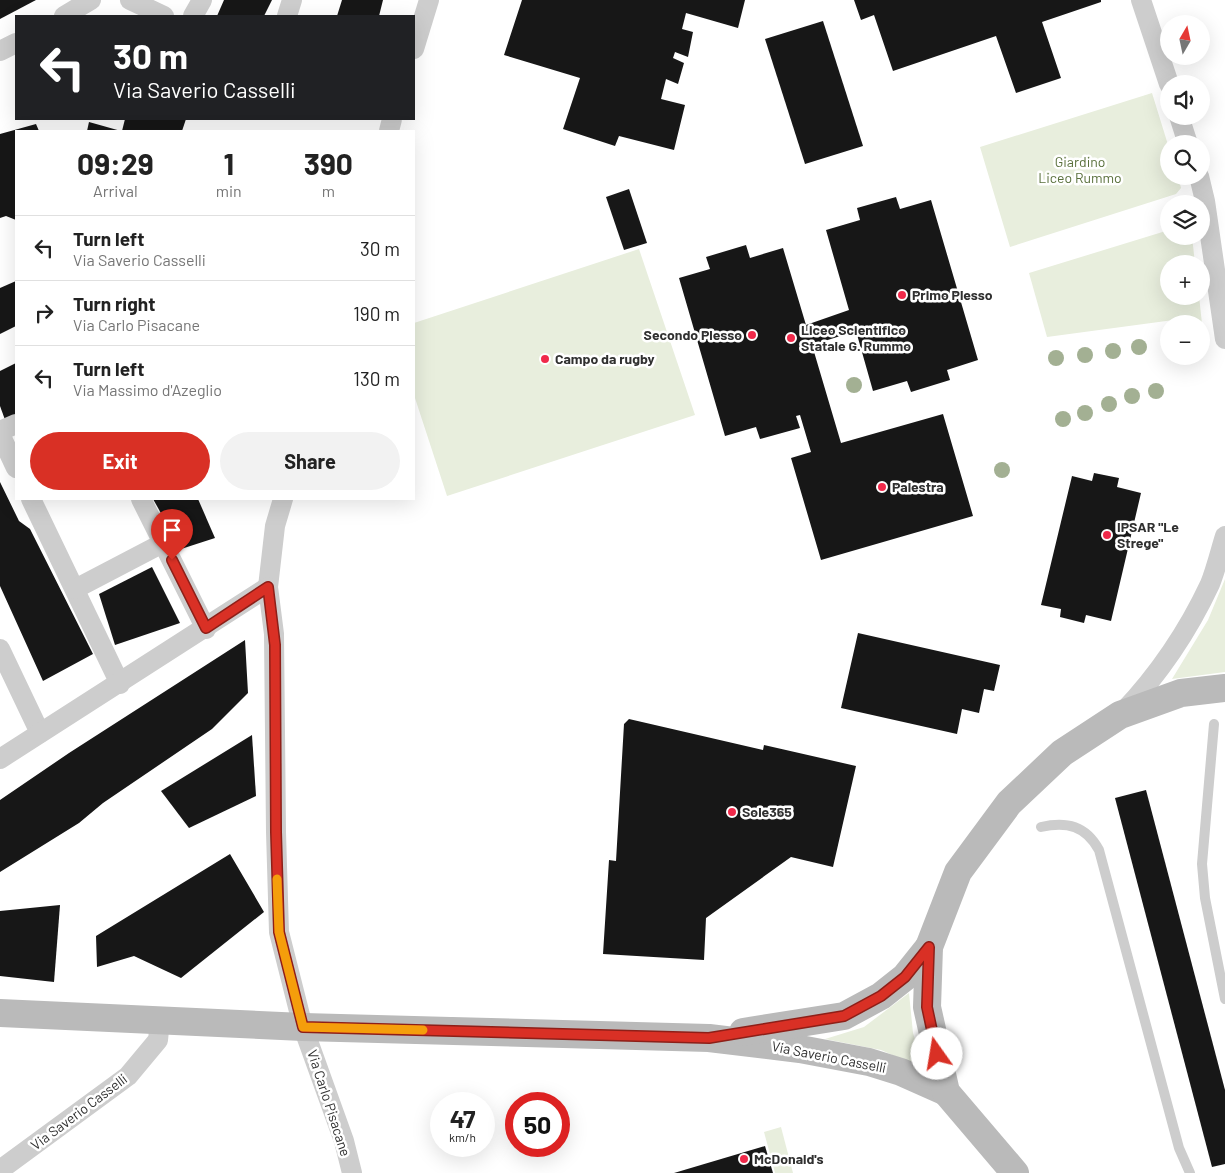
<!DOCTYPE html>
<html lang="en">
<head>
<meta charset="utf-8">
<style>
  :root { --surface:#fff; --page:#f2f2f2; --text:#222; --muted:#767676; --line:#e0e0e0; --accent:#d93025 }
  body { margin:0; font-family:Barlow,sans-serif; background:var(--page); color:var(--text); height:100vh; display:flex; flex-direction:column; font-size:19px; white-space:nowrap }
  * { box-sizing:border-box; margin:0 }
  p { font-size:16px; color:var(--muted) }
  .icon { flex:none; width:28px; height:28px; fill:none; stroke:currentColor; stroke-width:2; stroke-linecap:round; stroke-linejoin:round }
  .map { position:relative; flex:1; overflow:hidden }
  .side { position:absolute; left:15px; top:130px; width:400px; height:370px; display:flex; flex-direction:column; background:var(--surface); border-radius:0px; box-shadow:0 5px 20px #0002 }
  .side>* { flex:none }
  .banner { position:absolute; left:15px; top:15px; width:400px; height:105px; border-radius:0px; box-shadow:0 5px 20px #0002; background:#202124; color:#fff; overflow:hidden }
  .needle { width:32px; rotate:9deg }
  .buttons { position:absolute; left:1160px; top:15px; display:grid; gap:10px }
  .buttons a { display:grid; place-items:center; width:50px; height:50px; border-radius:50%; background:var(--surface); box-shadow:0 5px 20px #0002; font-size:25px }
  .speed { position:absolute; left:430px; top:1092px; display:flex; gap:10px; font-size:25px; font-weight:700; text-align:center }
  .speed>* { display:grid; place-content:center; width:65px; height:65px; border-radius:50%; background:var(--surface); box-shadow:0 5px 20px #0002; line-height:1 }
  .speed small { font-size:12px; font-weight:400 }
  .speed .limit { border:8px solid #d22; background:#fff; color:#111 }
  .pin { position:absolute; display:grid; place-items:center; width:42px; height:42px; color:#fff; margin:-51px -21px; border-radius:50% 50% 50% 0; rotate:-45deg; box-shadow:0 0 5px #0007 }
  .pin .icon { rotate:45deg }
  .me { position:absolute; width:55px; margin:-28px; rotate:347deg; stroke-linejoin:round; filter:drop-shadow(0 0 4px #0008) }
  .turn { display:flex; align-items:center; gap:18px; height:105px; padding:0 15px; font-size:22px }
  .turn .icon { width:65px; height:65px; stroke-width:2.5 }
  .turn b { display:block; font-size:35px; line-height:42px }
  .eta { display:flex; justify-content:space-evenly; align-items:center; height:85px; text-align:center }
  .eta b { font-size:30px; font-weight:700; line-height:35px }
  .action { display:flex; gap:10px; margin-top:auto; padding:10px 15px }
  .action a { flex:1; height:58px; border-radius:30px; background:var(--accent); color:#fff; font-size:20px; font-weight:700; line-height:58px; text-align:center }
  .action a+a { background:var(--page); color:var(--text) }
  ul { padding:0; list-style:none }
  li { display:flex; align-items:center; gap:15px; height:65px; padding:0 15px; border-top:1px solid var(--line) }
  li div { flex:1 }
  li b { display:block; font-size:19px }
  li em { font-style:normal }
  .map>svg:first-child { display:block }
</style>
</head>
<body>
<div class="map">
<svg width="1225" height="1173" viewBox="0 0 1225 1173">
  <rect width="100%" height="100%" fill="#fff"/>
  <g fill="#e8eedd">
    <polygon points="1152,93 1169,148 1169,176 1178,176 1181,188 1176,194 1010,247 980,147"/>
    <polygon points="1169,230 1169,236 1192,236 1195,264 1169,264 1169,296 1199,296 1204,342 1201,344 1201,324 1182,324 1181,319 1047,337 1029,273"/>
    <polygon points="639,249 695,415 447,496 414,395 414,323"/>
    <polygon points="1225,579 1225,672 1172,679 1208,620"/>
    <polygon points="909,993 913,1033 924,1069 881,1050 825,1039 864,1027"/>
    <polygon points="781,1127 793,1173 775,1173 764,1132"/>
  </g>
  <g fill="#171717">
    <polygon points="0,0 36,0 0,19"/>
    <polygon points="224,0 272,0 264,16 217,16"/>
    <polygon points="342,0 383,0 379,16 337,16"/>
    <polygon points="522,0 745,0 738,28 686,13 682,29 693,32 688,57 675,52 673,58 684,63 678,84 666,79 661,99 685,105 674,150 619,136 615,146 563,129 580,78 504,55"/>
    <polygon points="854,0 1101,0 1101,2 1042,22 1061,78 1016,93 996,36 893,71 874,15 861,20"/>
    <polygon points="823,21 863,146 805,164 765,39"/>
    <polygon points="125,119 186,119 182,131 122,131"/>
    <polygon points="89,122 121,131 87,131"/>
    <polygon points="36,124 39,131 16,131 16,220 6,216 0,218 0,134"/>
    <polygon points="629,189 647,243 624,250 606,197"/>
    <polygon points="896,197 900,209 931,200 978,360 947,370 950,380 911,392 907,381 873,391 856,331 812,345 841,443 943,414 973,516 821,560 791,458 811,452 800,415 796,416 800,428 760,439 756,427 725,436 679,278 710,269 706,257 746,245 750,258 783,248 806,325 849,310 826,230 860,220 857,208"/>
    <polygon points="16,281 16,326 0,334 0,288"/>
    <polygon points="16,363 16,424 8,428 0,406 0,371"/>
    <polygon points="1094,473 1119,478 1117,487 1141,493 1111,621 1086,615 1084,623 1060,617 1061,609 1041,605 1072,476 1092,481"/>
    <polygon points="0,482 19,521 30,529 93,654 43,681 0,586"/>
    <polygon points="153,499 198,499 215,538 181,549"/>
    <polygon points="152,567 180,623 115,645 99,594"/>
    <polygon points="858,633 1000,665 994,691 984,689 979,713 962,709 957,734 841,708"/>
    <polygon points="245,640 248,693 212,729 103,803 79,823 0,872 0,800 69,753"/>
    <polygon points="629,719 763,750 764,745 856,766 833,867 791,857 706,918 704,960 603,954 609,860 616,861 624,724"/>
    <polygon points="252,735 256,796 189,828 161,791"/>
    <polygon points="1146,790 1225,1090 1225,1164 1212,1167 1115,798"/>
    <polygon points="230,854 264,912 181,978 134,956 97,967 96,936"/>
    <polygon points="60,905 54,982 0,976 0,911"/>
    <polygon points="765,1146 773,1173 674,1173"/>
  </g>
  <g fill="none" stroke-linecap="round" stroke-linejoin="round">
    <g stroke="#cdcdcd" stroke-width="10">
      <polyline points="1214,724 1202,864 1205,898 1225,999"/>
      <path d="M1041,827C1067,821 1086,826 1099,850L1179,1148L1190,1173"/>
    </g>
    <g stroke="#cdcdcd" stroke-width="20">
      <polyline points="130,0 164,16"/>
      <polyline points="1141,0 1169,84"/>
      <polyline points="64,16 91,0"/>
      <polyline points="193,16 202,0"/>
      <polyline points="287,16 292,0"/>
      <polyline points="414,49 429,0"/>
      <polyline points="0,51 16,43"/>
      <polyline points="1179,116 1188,144"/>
      <polyline points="389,131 392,119"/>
      <polyline points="1199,176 1205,201 1225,339"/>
      <polyline points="0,431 16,424"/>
      <polyline points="0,434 16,468"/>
      <polyline points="31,499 120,684"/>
      <polyline points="141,499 206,629"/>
      <polyline points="283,499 275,526 268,587 274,634 276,832 279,932 303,1027 344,1141 352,1173"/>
      <polyline points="75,589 163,543"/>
      <polyline points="0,649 40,733"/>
      <path d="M1123,712C1159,674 1188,631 1210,584C1216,569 1220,552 1225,536"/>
      <polyline points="0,759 268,587"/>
      <polyline points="0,1170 128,1076 158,1040 160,1020"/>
    </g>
    <g stroke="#bababa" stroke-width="28">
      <polyline points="0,1013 303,1027 709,1038 800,1049 869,1062 901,1072 946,1092"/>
      <polyline points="743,1032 844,1016 881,996 905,977 929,947"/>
      <polyline points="1015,1173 946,1092 927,1007 929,947 958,872 1009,803 1062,753 1120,715 1181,693 1225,688"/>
    </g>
  </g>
  <g fill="#a3b093">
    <circle cx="1139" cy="347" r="8"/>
    <circle cx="1113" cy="351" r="8"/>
    <circle cx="1085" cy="355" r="8"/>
    <circle cx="1056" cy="358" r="8"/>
    <circle cx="854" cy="385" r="8"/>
    <circle cx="1156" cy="391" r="8"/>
    <circle cx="1132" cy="396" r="8"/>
    <circle cx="1109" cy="404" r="8"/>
    <circle cx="1085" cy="413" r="8"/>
    <circle cx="1063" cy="419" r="8"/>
    <circle cx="1002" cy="470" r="8"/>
  </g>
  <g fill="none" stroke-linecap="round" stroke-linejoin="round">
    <g stroke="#8d1f18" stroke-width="12">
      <polyline id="route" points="172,560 206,628 268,587 275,645 276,832 279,932 303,1027 709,1038 844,1016 881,996 905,977 929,947 927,1007 937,1054"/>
    </g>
    <use href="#route" stroke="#d93025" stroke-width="9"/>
    <polyline stroke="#f59e0b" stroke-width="9" points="277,879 279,932 303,1027 423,1030"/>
  </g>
  <g fill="#f0294a" stroke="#fff" stroke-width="2">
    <circle cx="902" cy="295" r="5"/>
    <circle cx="752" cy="335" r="5"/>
    <circle cx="791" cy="338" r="5"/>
    <circle cx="545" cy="359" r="5"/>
    <circle cx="882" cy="487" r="5"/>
    <circle cx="1107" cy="535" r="5"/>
    <circle cx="732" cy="812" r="5"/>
    <circle cx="744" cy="1159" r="5"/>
  </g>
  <g text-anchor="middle" stroke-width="5" stroke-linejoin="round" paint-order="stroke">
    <g font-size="14" fill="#586f3a" stroke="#fff">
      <text x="1080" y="167">Giardino<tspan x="1080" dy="16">Liceo Rummo</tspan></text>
    </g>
    <g font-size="14" font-weight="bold" fill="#303030" stroke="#fff" text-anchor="start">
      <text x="912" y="300">Primo Plesso</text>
      <text x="801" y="335">Liceo Scientifico<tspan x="801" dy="16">Statale G. Rummo</tspan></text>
      <text x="742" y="340" text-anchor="end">Secondo Plesso</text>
      <text x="555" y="364">Campo da rugby</text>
      <text x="892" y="492">Palestra</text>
      <text x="1117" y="532">IPSAR "Le<tspan x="1117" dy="16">Strege"</tspan></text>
      <text x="742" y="817">Sole365</text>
      <text x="754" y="1164">McDonald's</text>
    </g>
    <g font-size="14" fill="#303030" stroke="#fff">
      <text transform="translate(829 1057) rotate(11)" y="5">Via Saverio Casselli</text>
      <text transform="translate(329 1103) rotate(72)" y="5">Via Carlo Pisacane</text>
      <text transform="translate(79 1112) rotate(-37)" y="5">Via Saverio Casselli</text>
    </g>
  </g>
</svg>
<div class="buttons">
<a><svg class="needle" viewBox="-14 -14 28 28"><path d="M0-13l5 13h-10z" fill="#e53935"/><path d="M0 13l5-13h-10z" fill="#767676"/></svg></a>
<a><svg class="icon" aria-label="sound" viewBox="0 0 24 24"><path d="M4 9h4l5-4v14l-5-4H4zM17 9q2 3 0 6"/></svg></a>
<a><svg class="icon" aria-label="search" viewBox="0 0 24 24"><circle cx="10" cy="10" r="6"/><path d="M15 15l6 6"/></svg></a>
<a><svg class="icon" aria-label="layers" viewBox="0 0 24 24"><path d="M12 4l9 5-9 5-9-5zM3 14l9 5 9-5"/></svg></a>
<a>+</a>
<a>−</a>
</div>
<div class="speed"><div>47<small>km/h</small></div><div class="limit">50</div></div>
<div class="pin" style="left:172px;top:560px;background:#d93025"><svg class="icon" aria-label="arrive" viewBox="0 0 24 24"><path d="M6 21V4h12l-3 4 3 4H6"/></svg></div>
<svg class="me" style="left:937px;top:1054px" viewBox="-20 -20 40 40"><circle r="19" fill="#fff"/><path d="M0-13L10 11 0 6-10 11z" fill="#d93025"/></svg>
<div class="banner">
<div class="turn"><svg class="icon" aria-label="left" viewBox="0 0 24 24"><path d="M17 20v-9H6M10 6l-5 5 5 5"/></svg><div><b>30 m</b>Via Saverio Casselli</div></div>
</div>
<section class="side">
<div class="eta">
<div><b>09:29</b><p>Arrival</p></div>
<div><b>1</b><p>min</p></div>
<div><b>390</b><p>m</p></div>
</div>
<ul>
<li><svg class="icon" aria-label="left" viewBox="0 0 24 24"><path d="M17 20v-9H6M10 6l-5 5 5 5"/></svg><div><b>Turn left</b><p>Via Saverio Casselli</p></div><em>30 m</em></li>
<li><svg class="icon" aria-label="right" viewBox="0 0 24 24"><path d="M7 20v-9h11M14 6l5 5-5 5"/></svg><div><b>Turn right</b><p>Via Carlo Pisacane</p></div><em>190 m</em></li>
<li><svg class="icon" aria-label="left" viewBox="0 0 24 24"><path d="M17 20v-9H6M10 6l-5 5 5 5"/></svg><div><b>Turn left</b><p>Via Massimo d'Azeglio</p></div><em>130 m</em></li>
</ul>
<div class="action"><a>Exit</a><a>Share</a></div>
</section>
</div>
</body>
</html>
